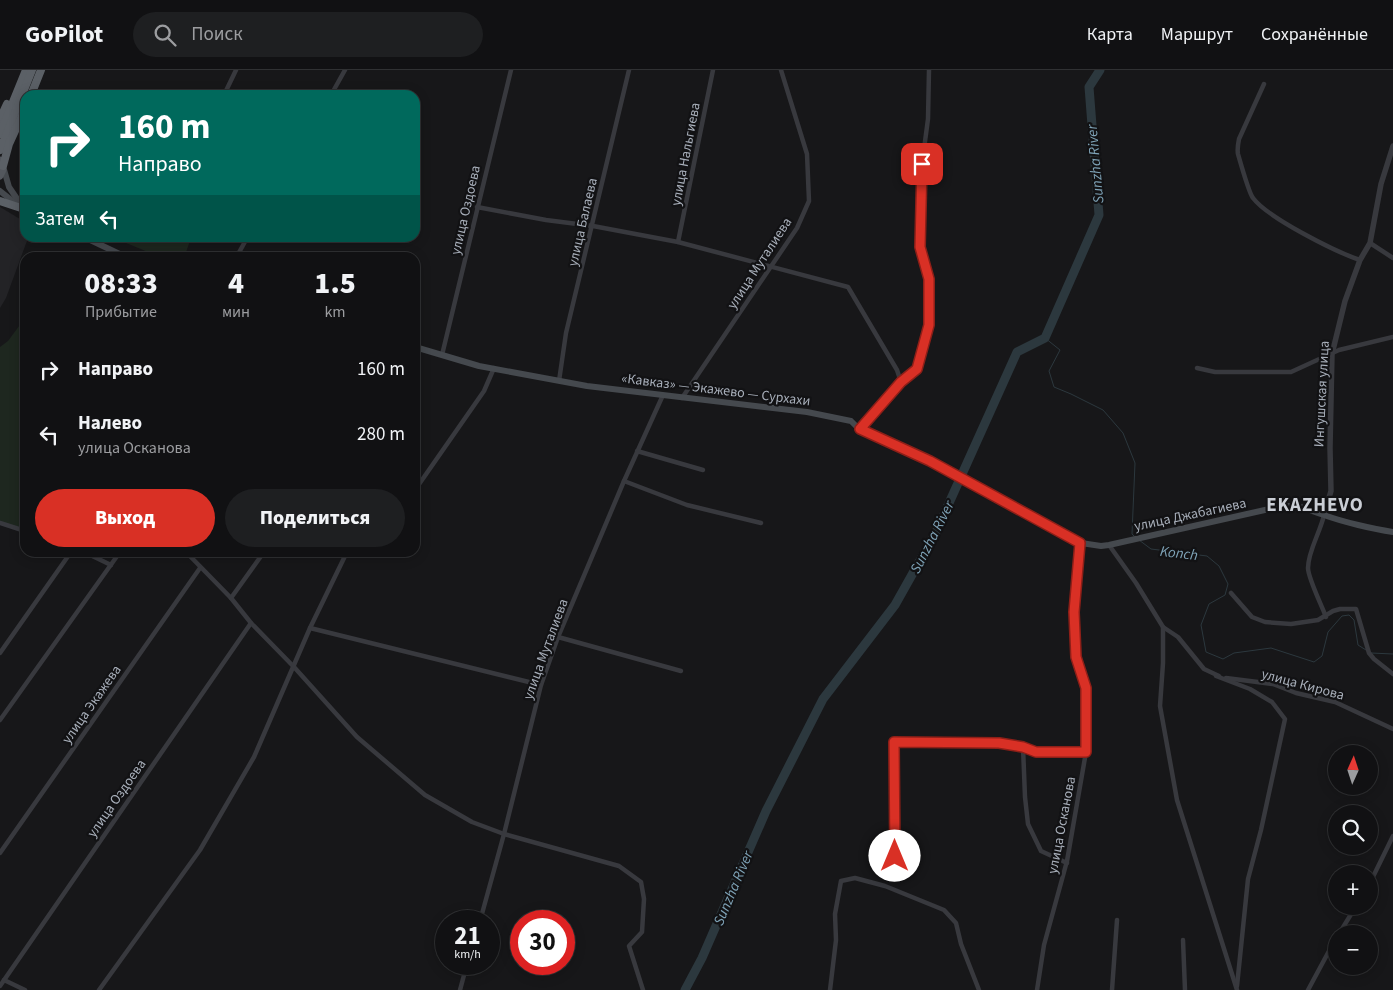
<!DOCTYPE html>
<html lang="ru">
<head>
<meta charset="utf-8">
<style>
  :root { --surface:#111113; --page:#1e1f21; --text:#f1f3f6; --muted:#9c9da0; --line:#303133; --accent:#d93025 }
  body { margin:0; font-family:"Source Sans 3",sans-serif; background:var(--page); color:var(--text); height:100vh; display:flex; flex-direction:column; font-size:19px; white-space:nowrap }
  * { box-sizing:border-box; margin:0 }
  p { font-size:16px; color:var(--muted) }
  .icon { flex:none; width:28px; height:28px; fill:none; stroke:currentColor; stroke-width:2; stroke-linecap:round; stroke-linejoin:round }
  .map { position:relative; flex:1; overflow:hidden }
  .drawer { position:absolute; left:20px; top:182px; width:400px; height:305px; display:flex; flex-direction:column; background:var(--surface); border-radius:15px; box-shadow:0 2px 12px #0003,0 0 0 1px var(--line) }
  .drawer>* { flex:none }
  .top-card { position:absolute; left:20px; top:20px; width:400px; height:152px; border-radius:15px; box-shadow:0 2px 12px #0003,0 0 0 1px var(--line); background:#00695c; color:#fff; overflow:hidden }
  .needle { width:32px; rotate:3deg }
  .fabs { position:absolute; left:1328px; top:675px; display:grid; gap:10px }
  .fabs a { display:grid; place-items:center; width:50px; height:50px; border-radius:50%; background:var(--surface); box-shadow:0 2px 12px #0003,0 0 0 1px var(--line); font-size:25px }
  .speed { position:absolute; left:435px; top:840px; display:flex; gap:10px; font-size:25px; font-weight:700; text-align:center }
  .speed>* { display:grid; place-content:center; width:65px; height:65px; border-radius:50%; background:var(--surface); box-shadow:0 2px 12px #0003,0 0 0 1px var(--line); line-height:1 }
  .speed small { font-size:12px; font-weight:400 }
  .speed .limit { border:8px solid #d22; background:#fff; color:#111 }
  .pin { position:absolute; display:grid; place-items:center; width:42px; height:42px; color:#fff; margin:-21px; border-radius:10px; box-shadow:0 2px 8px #0006 }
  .me { position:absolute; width:55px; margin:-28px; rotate:0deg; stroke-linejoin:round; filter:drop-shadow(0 0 4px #0008) }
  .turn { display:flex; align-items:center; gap:18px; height:105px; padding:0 15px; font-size:22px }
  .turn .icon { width:65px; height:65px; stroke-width:2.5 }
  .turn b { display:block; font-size:35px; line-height:42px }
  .then { display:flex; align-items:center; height:48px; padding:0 15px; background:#0003; gap:10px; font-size:19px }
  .eta { display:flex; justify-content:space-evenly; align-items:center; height:85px; text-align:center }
  .eta b { font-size:30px; font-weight:800; line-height:35px }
  .primary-button { display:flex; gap:10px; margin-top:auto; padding:10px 15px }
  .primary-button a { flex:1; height:58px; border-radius:30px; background:var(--accent); color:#fff; font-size:20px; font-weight:800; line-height:58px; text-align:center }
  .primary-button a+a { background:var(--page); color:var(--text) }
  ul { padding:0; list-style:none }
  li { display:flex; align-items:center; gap:15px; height:65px; padding:0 15px }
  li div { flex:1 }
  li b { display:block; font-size:19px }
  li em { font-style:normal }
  header { display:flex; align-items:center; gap:30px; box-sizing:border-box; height:70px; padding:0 25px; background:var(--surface); border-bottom:1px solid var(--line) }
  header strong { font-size:24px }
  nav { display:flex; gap:28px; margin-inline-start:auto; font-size:18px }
  .search { width:350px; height:45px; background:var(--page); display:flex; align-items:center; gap:12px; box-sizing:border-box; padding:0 18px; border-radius:28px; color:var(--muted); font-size:19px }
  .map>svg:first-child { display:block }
</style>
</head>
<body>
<header>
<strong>GoPilot</strong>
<div class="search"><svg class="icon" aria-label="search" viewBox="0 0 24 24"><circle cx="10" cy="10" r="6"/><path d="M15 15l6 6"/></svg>Поиск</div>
<nav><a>Карта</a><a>Маршрут</a><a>Сохранённые</a></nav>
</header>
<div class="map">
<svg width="1393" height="920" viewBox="0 0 1393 920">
  <rect width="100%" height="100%" fill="#171719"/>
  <polygon fill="#232326" points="0,137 25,152 25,168 28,168 6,228 0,238"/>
  <g fill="#1e271f">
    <polygon points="114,168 191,168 184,188 160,187"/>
    <polygon points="25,248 25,460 0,454 0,277 8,271"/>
  </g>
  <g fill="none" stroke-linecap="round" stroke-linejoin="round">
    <g stroke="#2c383e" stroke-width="1">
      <polyline points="1045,268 1060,280 1049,301 1054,317 1071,324 1103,340 1123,363 1135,393 1132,464 1134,466"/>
      <polyline points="1139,470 1151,479 1207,486 1219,496 1228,514 1225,525 1209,534 1201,555 1206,582 1223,589 1234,583 1271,578 1314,592 1322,586 1328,562 1342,546 1349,545 1354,550 1358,575 1366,580"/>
      <polyline points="1371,583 1393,584"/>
    </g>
    <polyline stroke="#2c383e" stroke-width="9" points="685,920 702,888 766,741 823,629 895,535 936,462 1017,282 1045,268 1099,145 1089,17 1100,0"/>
    <g stroke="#38393e" stroke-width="4.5">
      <path d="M1264,14L1239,69C1238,74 1237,79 1238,84C1240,91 1249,123 1253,128C1268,148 1336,182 1360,190"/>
      <polyline points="224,25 236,0"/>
      <polyline points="331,25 345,0"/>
      <polyline points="477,137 546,150 593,156 678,172 848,217 897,300 901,312"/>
      <polyline points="678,172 713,0"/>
      <polyline points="1370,173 1393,188"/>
      <polyline points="236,188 247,168"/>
      <polyline points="442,285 511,0"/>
      <polyline points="1197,298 1215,302 1291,302 1339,280 1393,267"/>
      <polyline points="559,311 566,263 629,0"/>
      <polyline points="682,328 797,158 809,131 807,84 781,0"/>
      <polyline points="859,359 901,312 917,299 929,255 929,209 920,177 922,94 928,49 929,0"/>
      <polyline points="637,381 703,400"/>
      <polyline points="624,411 687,435 761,453"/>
      <polyline points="415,420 484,321 494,298"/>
      <path d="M1324,445C1320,463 1308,481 1308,498C1308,508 1322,536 1326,547"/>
      <polyline points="0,453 25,461"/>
      <polyline points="1109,475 1136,513 1163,557 1163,593 1160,636 1177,730 1237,920"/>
      <polyline points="84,482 111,495"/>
      <polyline points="186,482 231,528 251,553 294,597 357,667 425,725 472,752 504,764 619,796 641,812 644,829 642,862 629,876 643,920"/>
      <polyline points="1231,523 1252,547 1265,552 1291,554 1318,550 1333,541 1340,539 1356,539 1369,583 1374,589 1393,604"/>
      <polyline points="231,528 264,482"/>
      <polyline points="1163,557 1178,567 1204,599 1219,606"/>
      <polyline points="310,558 345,486"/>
      <polyline points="558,567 681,601"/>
      <polyline points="0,583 71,482"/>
      <polyline points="1216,606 1250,619 1272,632 1285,649 1261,760 1248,809 1237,916"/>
      <polyline points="1226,608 1273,614 1296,623 1335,632 1393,659"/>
      <polyline points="0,650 120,482"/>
      <polyline points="1023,677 1025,727 1028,754 1041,781 1067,793"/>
      <polyline points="0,783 200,498"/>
      <polyline points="895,786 895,672 999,673 1023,677 1035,681 1086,682"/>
      <polyline points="1369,815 1393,766"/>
      <polyline points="480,851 504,764 541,615 558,567 624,411 663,325"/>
      <polyline points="1339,864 1356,836"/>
      <polyline points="1183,870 1185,920"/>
      <polyline points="4,910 25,920"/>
      <polyline points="0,916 251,553"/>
      <polyline points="99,920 200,780 254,687 310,558 541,615"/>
      <polyline points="460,920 467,894"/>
      <polyline points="830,920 836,870 835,844 841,811 855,808 885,816 944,840 956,853 961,874 979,920"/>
      <polyline points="1037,920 1044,875 1067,791 1086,682 1086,618 1076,587 1074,542 1081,473"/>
      <polyline points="1112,920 1117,850"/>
      <polyline points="1308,920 1336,868"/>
    </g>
    <polyline stroke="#38393e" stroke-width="5.5" points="1324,445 1331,421 1330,378 1332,284 1345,231 1360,190 1370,173 1381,114 1393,76"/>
    <g stroke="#45494e" stroke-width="6">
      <polyline points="3,96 9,117 24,139"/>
      <polyline points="0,121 19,136"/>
      <polyline points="86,168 128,188"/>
      <path d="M415,277L479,296L587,316L807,342L851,351L859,359L930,391L1081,473L1101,476L1109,475L1278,437C1300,434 1303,438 1324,445C1343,452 1373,459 1393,462"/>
    </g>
    <polyline stroke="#53575d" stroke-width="7" points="0,90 3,100 0,106"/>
    <g stroke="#5b6066" stroke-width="8">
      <polyline points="31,25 41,0"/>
      <polyline points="0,49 7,34"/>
      <polyline points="0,64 26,0"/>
      <polyline points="0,80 32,0"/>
      <polyline points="3,96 9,74 25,39"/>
      <polyline points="0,131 24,139"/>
    </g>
  </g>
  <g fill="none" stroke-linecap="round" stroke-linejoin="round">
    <g stroke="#8d1f18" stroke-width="12">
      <polyline id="route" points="895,786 894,672 999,673 1023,677 1036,682 1086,682 1086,618 1076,587 1074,542 1080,473 930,391 860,359 901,312 917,299 929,255 929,209 920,177 922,94"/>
    </g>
    <use href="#route" stroke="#d93025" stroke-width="9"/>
  </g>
  <g text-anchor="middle" stroke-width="4.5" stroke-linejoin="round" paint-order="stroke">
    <g font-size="14" fill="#a8afba" stroke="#121214">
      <text transform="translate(685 84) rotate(-79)" y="5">улица Нальгиева</text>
      <text transform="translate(465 140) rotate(-77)" y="5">улица Оздоева</text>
      <text transform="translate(582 152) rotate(-77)" y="5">улица Балаева</text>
      <text transform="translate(759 193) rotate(-57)" y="5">улица Муталиева</text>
      <text transform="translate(716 319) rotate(7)" y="5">«Кавказ» — Экажево — Сурхахи</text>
      <text transform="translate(1321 324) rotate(-87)" y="5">Ингушская улица</text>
      <text transform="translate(1190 444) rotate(-12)" y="5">улица Джабагиева</text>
      <text transform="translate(545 579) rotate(-70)" y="5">улица Муталиева</text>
      <text transform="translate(1303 614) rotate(15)" y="5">улица Кирова</text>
      <text transform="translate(91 634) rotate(-55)" y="5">улица Экажева</text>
      <text transform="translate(116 728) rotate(-55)" y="5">улица Оздоева</text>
      <text transform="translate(1061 755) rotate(-79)" y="5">улица Осканова</text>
    </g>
    <g font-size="15" font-style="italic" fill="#7ea2b6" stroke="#121214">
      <text transform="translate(1095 94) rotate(-95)" y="5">Sunzha River</text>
      <text transform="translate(932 467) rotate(-63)" y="5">Sunzha River</text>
      <text transform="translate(1179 483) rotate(7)" y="5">Konch</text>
      <text transform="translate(733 818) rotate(-67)" y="5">Sunzha River</text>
    </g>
    <g font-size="19" font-weight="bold" letter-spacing="1" fill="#caced5" stroke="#121214">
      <text x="1315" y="441">EKAZHEVO</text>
    </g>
  </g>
</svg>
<div class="fabs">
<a><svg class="needle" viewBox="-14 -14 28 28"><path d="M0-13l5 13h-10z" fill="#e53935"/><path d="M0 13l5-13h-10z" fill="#9c9da0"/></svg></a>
<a><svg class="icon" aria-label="search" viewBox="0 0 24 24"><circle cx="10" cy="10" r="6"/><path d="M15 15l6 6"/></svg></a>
<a>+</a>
<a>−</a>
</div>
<div class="speed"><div>21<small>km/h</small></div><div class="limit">30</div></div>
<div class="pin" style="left:922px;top:94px;background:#d93025"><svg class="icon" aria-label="arrive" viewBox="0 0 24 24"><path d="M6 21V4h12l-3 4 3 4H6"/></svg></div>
<svg class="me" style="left:895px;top:786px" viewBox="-20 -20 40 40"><circle r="19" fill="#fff"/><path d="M0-13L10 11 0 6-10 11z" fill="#d93025"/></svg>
<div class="top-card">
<div class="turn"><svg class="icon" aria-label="right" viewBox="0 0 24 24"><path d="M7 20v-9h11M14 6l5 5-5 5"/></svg><div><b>160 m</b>Направо</div></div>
<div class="then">Затем<svg class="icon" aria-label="left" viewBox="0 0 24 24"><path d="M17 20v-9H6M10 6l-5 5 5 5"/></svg></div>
</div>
<section class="drawer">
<div class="eta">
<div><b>08:33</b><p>Прибытие</p></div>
<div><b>4</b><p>мин</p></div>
<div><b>1.5</b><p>km</p></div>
</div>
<ul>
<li><svg class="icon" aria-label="right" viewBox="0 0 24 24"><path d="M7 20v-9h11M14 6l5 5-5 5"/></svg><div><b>Направо</b></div><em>160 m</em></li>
<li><svg class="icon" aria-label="left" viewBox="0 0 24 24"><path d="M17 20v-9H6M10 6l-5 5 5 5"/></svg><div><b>Налево</b><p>улица Осканова</p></div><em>280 m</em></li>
</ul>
<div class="primary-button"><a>Выход</a><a>Поделиться</a></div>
</section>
</div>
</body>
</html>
